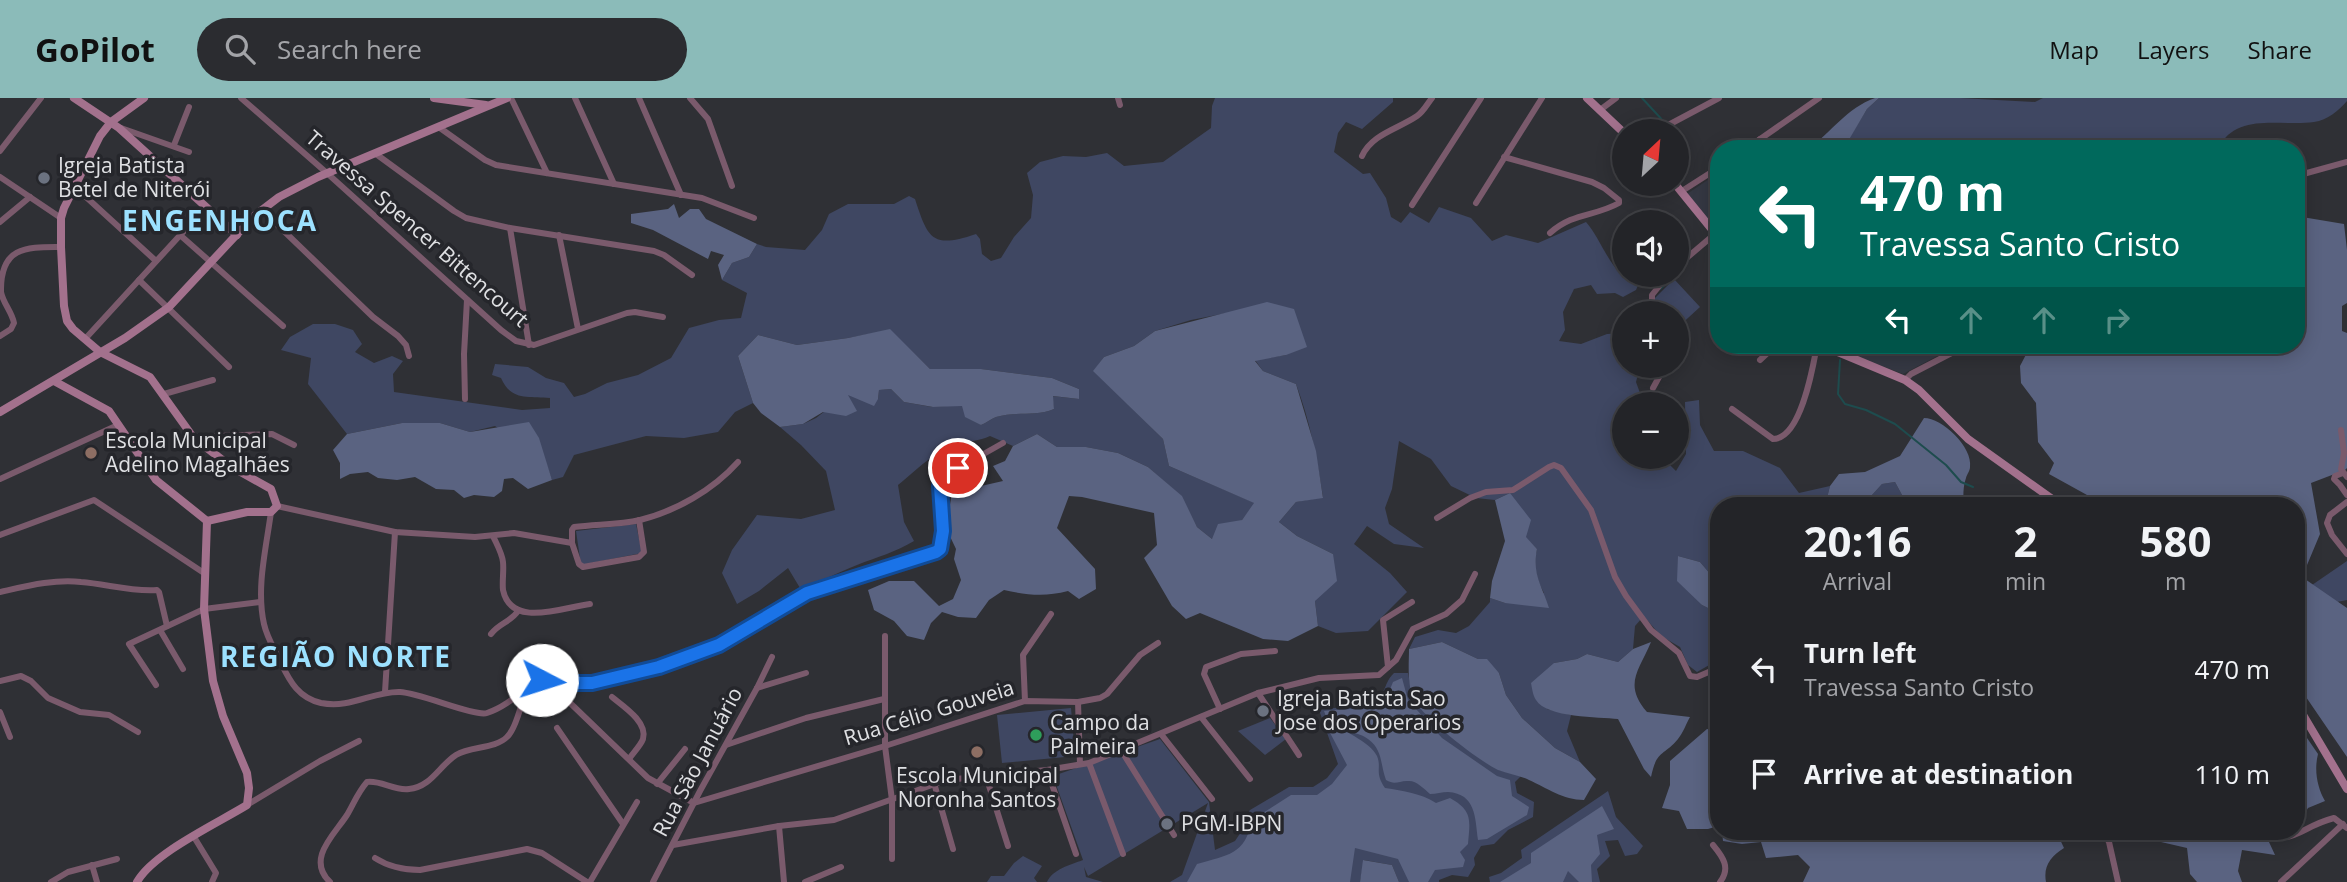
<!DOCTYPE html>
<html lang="en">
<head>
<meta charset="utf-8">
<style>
  :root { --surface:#232428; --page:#2b2c30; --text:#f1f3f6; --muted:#a3a4a8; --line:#404145; --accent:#8bbbb9 }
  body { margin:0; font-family:"Open Sans",sans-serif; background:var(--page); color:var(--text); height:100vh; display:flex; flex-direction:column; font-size:26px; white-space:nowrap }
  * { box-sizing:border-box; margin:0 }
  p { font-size:23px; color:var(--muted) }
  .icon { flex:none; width:38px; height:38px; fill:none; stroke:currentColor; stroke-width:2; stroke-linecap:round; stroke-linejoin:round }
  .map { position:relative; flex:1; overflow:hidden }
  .details { position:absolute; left:1710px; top:399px; width:595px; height:343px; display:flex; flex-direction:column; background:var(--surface); border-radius:28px; box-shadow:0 4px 18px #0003,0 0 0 2px var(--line) }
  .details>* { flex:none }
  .banner { position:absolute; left:1710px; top:42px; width:595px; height:214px; border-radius:28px; box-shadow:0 4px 18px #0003,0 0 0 2px var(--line); background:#00695c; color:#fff; overflow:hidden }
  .needle { width:46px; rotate:26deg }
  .tools { position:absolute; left:1612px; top:21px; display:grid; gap:14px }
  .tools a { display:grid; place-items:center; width:77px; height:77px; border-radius:50%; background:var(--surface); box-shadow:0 4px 18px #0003,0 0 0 2px var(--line); font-size:35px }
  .pin { position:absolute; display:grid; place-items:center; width:60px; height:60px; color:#fff; margin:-30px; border:4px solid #fff; border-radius:50%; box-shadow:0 2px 7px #0007 }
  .me { position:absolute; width:77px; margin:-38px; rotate:95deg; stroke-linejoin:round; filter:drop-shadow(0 0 5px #0008) }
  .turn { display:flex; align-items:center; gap:24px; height:147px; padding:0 35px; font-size:32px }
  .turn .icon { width:91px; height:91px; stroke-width:2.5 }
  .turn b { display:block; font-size:49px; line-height:60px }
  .lanes { display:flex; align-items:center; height:66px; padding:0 35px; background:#0003; justify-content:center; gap:35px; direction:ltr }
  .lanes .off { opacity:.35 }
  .eta { display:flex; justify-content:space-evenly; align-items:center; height:119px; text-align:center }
  .eta b { font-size:42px; font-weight:700; line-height:49px }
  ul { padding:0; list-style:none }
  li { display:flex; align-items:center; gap:21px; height:105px; padding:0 35px }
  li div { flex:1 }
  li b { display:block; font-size:26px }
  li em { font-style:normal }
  header { display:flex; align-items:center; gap:42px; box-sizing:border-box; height:98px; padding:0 35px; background:var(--accent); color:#111 }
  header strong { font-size:33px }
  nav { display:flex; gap:38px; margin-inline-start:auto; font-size:24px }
  .search { width:490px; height:63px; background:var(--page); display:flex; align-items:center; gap:18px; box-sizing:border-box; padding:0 24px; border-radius:38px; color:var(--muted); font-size:26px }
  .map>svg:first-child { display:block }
</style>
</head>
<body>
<header>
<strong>GoPilot</strong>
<div class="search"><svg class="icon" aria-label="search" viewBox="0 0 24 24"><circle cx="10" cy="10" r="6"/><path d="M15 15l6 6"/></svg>Search here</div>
<nav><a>Map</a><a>Layers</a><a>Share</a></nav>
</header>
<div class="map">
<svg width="2347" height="784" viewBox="0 0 2347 784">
  <rect width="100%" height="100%" fill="#2f3035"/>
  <g fill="#353843">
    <polygon points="1718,75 1718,128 1714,130 1687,96"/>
    <polygon points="1847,247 1943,247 1943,255 1903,276 1856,258 1852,252 1847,250"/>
  </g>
  <g fill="#3f4762">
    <path d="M1215,0H1393V4L1362,31L1346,24L1338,35L1334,54L1363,76L1370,75L1386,100L1391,119L1401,125L1410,114L1429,125L1439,109L1471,120L1492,143L1506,137L1538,145L1586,124C1600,140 1607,164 1623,178C1627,181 1634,183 1639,185L1636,192L1623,199L1615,195L1597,196L1591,187L1574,191L1563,214L1565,232L1559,243L1581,246L1607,236L1624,235V268H1640L1636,284L1644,306H1624V359H1634L1646,367L1662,359L1676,373L1686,356L1685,304L1699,302L1700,327L1714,353H1743L1780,370L1799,395L1830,388L1825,408H1718V485L1700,464L1678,458L1702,507L1718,515V562L1697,574L1688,567L1680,549L1661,538L1647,522L1642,520L1635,528L1633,551L1618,564L1587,556L1577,561L1554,565L1547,611L1571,617L1567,633L1580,664L1555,650L1522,620L1506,597L1499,575L1478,561L1442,544L1409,551L1415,539L1438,532L1456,535L1469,528L1490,504V500L1505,505L1544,495C1536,480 1533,468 1537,451L1525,439L1510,395L1495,402L1476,400L1451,388L1431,361L1399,343L1392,391L1385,410L1389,426L1424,450L1394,446L1367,428L1354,446L1390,475L1407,494L1368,533L1336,535L1318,528L1315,503L1333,456L1297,438L1279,424L1296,404L1323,399C1317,360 1310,323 1296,286L1263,273L1255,262L1286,257L1227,215L1191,222L1155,233L1134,248L1104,259L1094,273L1163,341L1169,368L1255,405L1242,422L1212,441L1197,429L1181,398L1148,369L1118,355L1086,349H1057L1037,336L1013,348L990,338C979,343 969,343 958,346C934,353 917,372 898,387L904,424L914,443C896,454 877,459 857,467C837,475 822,483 800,490L788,470L759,493L737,506L722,475L732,452L757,417L801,421L835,412L826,373L801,347L780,329L803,326L816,320L847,296L878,301L879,292L891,291L904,304L932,309L963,307L981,327C986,325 991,321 996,319C1015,313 1035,319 1054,311L1052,298L1079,301V291L1052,280L981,271H930L890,232L848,240L797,247L758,237L738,258L753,305L735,314L718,334L684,340L646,338L574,357L563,379L552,382L545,362L495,328L470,334L440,325H402L347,336L308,286L311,260L281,252L290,239L313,226H335L353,232L362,246L355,254L374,265L392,258L403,263L393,276L394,294L522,312L550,310V300C528,298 511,303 501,280L492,277L495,266L528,269L546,280L564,285L574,299L585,296L607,285L638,277L671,260L689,230L719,222L741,220L747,195L722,182L732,165L749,159L757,146L766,149L805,152L822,132L829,116L848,106H894L909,98L915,101C928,141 932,151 976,136L980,141L982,156L991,163L1001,160L1014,139L1031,120L1033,97L1027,75L1040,64L1063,58L1086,59L1107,55L1124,68L1163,64L1211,30L1212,8Z"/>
    <path d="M1879,0H1960L2035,4L2043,0H2347V3C2338,13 2328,22 2314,24C2281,29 2236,13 2218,51H1858L1846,45L1867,11Z"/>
    <polygon points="1674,181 1700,209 1677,230 1676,215 1661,215 1652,203"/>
    <polygon points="1895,384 1908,408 1862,408 1882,386"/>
    <polygon points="636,426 642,455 581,467 576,433"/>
    <polygon points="2347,463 2347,502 2337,504 2312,487"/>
    <path d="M1394,575H1408L1413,601L1499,672L1521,678L1515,684L1517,695L1534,704L1533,719L1508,732L1494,746L1481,748L1474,760L1475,767L1468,779L1452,777L1439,782V784H1399L1392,767L1364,762L1360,784H1170L1182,777L1208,705L1088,778L1084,769L1086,779L1103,784H1047C1053,771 1070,767 1083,762L1053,678L1160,641L1209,704L1215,752L1235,743L1239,737L1243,722L1250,712L1289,689H1313L1327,680L1338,666L1319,612C1335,609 1375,609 1383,594C1387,586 1387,582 1394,575Z"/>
    <polygon points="1071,610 1075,658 1002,665 997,617"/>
    <polygon points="1270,620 1286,641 1265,657 1238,633"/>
    <polygon points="1608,693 1616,719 1643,748 1637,756 1625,758 1618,742 1605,743 1610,758 1597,771 1600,784 1490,784 1489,779 1501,775 1522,760 1521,752"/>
    <polygon points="1023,758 1042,768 1034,780 1037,784 987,784 991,778 1004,778 1014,765"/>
  </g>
  <g fill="#5a6381">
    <path d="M1875,0H1879L1867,11L1847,45L1858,51H1809C1831,34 1847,10 1875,0Z"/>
    <polygon points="674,106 679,120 690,111 699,111 706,121 757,146 749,159 732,165 722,182 718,167 724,157 711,153 708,161 653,132 631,125 631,116 668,111"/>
    <polygon points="2296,118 2344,126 2347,152 2347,205 2342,208 2342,233 2347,235 2347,370 2345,372 2311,385 2320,436 2302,479 2347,510 2347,659 2306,599 2296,593 2296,408 2196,408 2190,403 2184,408 2117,408 2106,400 2087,397 2049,376 2054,365 2038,344 2036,305 2021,285 2020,268 2031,247 2296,247"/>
    <path d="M1267,204L1294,211L1307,249L1286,257L1255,263L1263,273L1296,286L1316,353L1323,400L1296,404L1279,424L1297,438L1333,456L1337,483L1315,503L1318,528L1288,543L1263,541L1200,515L1186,521L1172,508L1144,460L1157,447L1154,415L1082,399L1069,398L1057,430L1095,471L1096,491L1079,501L1068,493C1045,499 1027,497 1004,492L989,502L976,520L958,519L942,514L931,525L924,542L907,538L894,523L874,512L868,492L889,483H914L939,508L953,501L961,482L954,461L956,451L946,430L954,383L981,388L1003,383L993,368L1005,363L1013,348L1037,336L1057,349H1086L1118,355L1148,369L1182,398L1197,429L1212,441L1218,426L1242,422L1254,405L1169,368L1163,341L1093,273L1104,259L1134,248L1155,233Z"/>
    <path d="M890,231L930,271H981L1052,280L1079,291V301L1053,298L1054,311C1035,319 1015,313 996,319C991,321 986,325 981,327L965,319L962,308L933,309L904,304L891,291L879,292L878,301L874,308L848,297L857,313L846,318L823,314L803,326L780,329L761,315L753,305L738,258L758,237L797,247L848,240Z"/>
    <path d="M1924,320C1942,320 1973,349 1970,369C1970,373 1967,376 1966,380C1963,388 1963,399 1964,408H1908L1895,384L1882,386L1862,408H1825L1830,388L1839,376L1865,374L1900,358Z"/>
    <polygon points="529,324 539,340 552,382 528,391 513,380 504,381 502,393 494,399 474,397 464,400 454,392 436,391 415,379 397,382 378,380 368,374 350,376 340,381 340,365 333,352 347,336 402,325 440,325 470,334"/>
    <path d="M1510,395L1531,422L1526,439L1537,451C1532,477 1542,487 1549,510L1505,505L1490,500L1492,483L1505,443L1495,402Z"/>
    <polygon points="1678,458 1700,464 1718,485 1718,515 1702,507 1677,483"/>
    <path d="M1442,544L1478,561H1487L1499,575L1506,597L1522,620L1555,650L1580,664L1596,681L1584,702C1563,702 1547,690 1529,682C1519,677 1508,676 1498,672C1479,663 1420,618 1413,599C1407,584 1409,566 1409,551Z"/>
    <path d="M1651,544C1639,573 1623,586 1647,614L1690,619C1686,626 1683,635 1678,641C1663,659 1657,651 1651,679L1644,671L1618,621C1599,619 1547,620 1536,602C1533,598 1532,590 1531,585L1554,565L1577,561L1587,556L1618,564L1633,551Z"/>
    <path d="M1402,580L1408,602L1442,640L1497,678L1510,682L1512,698L1529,709L1527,717L1487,741L1478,742C1475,719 1476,696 1448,694C1442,694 1436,696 1430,696C1424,691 1417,683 1409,683C1399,682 1396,688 1386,682C1380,666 1383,652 1368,641C1363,637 1357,636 1352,634C1343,628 1339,621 1327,621L1324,613C1351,610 1383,614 1393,584Z"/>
    <path d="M1336,627C1348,636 1370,644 1377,658C1382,670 1374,674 1385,690C1404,693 1420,695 1436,705L1450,700C1473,713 1470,722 1468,746L1460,754L1465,762L1463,769L1435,772L1428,784H1409L1398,761L1355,750L1350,784H1187L1197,766C1228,757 1245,757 1252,722L1291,697H1317L1332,686L1347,667L1328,631Z"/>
    <polygon points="1707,631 1718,633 1718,728 1708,731 1687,731 1679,713 1662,710 1670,687 1670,663"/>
    <path d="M2307,640L2318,656C2314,672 2317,689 2325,703L2308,710L2305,715L2299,717L2296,715L2298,679L2296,674V655L2300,656Z"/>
    <polygon points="1602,708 1614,731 1597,737 1600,756 1591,767 1592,784 1579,784 1568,773 1563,784 1500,784 1531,765 1531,755"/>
    <path d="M1722,733H1864L1872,739L1876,733H2056L2064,750C2051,758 2043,768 2046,784H1803L1810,769L1798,757L1766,760L1761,744L1742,746L1723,743Z"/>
    <polygon points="2136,733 2231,733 2269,744 2275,757 2242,752 2238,773 2242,784 2197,784 2190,776 2187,750 2161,744"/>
    <polygon points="1363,762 1392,767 1399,784 1360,784"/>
  </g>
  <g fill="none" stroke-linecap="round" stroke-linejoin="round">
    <g stroke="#1e4c4e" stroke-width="2">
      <polyline points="1642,0 1666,26"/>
      <polyline points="1660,191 1668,184"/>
      <polyline points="1842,250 1842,247"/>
      <polyline points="1840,262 1838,296 1845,306 1866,312 1895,326 1946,367 1961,384 1973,389"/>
      <polyline points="2296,631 2301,644"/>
    </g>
    <g stroke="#7a5a6c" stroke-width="6">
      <polyline points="241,0 328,76 501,232 516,243 534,247 627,215 635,214 663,219"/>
      <polyline points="511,0 547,75"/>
      <polyline points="575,0 614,86"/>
      <polyline points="639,0 681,97"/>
      <polyline points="690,0 708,21 732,88"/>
      <polyline points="1118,0 1120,7"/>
      <polyline points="1600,12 1616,0"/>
      <polyline points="121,30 189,54"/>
      <polyline points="440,30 485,62 496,67 702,100 754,120"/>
      <polyline points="1657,33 1719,0"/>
      <polyline points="1760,41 1766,51"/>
      <polyline points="174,47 189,9"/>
      <polyline points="1746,51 1819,0"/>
      <polyline points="0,53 41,0"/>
      <polyline points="376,56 454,113 466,120 510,130 654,153 664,157 692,177"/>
      <path d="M1362,58C1372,36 1398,31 1417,18C1424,13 1427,6 1432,0"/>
      <path d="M1504,59L1592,84L1604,90L1619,102V105C1594,119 1574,114 1550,135"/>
      <polyline points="2296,78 2347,64"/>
      <polyline points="0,79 61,120"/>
      <polyline points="74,88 156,163"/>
      <polyline points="1682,93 1718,70"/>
      <polyline points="1476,105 1542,0"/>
      <polyline points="1412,107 1481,0"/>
      <polyline points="262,112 373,219 398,238 406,247 409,258"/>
      <polyline points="0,124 30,99"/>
      <polyline points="510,130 529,247"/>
      <polyline points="180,137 283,228"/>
      <polyline points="559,137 578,231"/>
      <polyline points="1676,169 1716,135"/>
      <polyline points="139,182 229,269"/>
      <polyline points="1661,215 1652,203 1652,197 1668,177"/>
      <polyline points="1676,235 1680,243 1676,253"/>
      <path d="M0,238L11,231L14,225C12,214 3,205 1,194C0,147 28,149 61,149"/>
      <polyline points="85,241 205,110"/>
      <polyline points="1760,262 1776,247"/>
      <polyline points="1905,282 1911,276 1967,247"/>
      <polyline points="1653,290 1665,268"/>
      <polyline points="164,296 213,282"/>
      <polyline points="465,301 464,256 467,202"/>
      <path d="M1732,311L1773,341C1801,341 1813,269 1817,247"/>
      <polyline points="2341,332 2344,355 2341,371 2347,379"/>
      <polyline points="194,339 272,336 294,347"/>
      <polyline points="2343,375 2335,378 2334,381 2340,387 2347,397"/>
      <polyline points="0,381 118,327"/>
      <polyline points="2347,404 2330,417 2327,425 2332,437 2347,456"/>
      <path d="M277,408L395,434L475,439L514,435L572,445V432L574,429C596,426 618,427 640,422C676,413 713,392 738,364"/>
      <path d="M271,414C266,451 256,490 264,526C267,540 275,552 281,565C290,584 299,600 321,605C351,611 373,593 400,594C421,595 475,619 487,615C506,609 521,594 536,583L592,585L659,569L719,547L807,495L936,454L940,451L943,433L939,404L941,385L950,375L1003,345"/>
      <polyline points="1437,420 1470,400 1486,394 1513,392 1549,369 1554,367 1561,370 1591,412 1615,479 1626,498 1651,532 1679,555 1690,578 1697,579 1718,570"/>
      <polyline points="0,437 94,402 204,475"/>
      <path d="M493,438C497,447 502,455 503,464C504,473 502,483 503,492C511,531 564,509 590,506"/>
      <polyline points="572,445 579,466 583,469 639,459 644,454 639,422"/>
      <path d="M0,494C27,488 54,481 81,484C107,486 131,494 157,492L159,494L167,528"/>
      <polyline points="160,532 183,571"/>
      <path d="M491,536C499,525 511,524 518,513"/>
      <polyline points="885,538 885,648 892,702 892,761"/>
      <polyline points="1388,569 1396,562 1413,531 1446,516 1462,502 1475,476"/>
      <polyline points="0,583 21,578 31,583 48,600 80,614 109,617 138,634"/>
      <polyline points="557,585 567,602 648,680 694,705 885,648 1025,603 1078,604 1100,600 1107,596 1140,557 1158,545"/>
      <polyline points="156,587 129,546 204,511 260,504"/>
      <polyline points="757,590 806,575"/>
      <polyline points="385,594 395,434"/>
      <polyline points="1258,595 1299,657"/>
      <path d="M612,599C623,608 648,624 643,641C641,647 633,655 629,661"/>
      <polyline points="1025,603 1023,557 1051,516"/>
      <polyline points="1078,604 1080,666"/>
      <polyline points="1220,611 1204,576 1206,569 1241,556 1275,553"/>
      <polyline points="0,614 10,639"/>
      <polyline points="1201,619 1250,681"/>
      <polyline points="557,630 623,726"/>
      <polyline points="1161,636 1212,701"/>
      <polyline points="726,647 806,620 884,601"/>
      <polyline points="1121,652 1174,737"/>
      <polyline points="1089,665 1123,756"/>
      <polyline points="1047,672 1076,756"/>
      <polyline points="986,678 1008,748"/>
      <polyline points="934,685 953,751"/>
      <polyline points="657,686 685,651"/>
      <polyline points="247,707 320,663 359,643"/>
      <polyline points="779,728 784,784"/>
      <polyline points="2102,733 2109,744 2118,784"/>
      <path d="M2254,733C2297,749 2296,730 2334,720L2347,730"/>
      <polyline points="194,739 216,775 212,784"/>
      <polyline points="673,747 779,728 834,722 946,682 1047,672 1089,665 1258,595 1319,580 1379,577 1388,569 1383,522 1412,504"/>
      <path d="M1713,747C1723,759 1731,770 1720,784"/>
      <path d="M375,760C389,769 404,772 420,772L527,751L542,755L587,784"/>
      <polyline points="92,767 97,784"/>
      <polyline points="51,784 68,774 117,761"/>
      <path d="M330,784C306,761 334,737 347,717C353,707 358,694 367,684C381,682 394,693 409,691C431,689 439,668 456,657C471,648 495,651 507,639C516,631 522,605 525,593"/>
      <polyline points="590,784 637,704"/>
      <polyline points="653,784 700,693 757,590 772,559"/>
      <polyline points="805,784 841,769"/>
      <polyline points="2281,784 2343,726"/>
    </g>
    <g stroke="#a3718d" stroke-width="8">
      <polyline points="74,0 119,30 237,137"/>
      <polyline points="144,0 111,24 100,38 64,110 61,120 61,149 64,208 67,223 73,231 100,254 150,279 193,339 230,368 271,391 277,408 271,414 247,414 207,423"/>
      <polyline points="434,0 486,7"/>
      <polyline points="1587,0 1624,35"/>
      <polyline points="1675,86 1718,139"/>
      <polyline points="1821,247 1905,282 1919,292 1968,341 2062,408"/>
      <polyline points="54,283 109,313 156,382 207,423"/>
      <polyline points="0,314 125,240 169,209 254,118 279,99 318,79 507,0"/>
      <polyline points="2296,605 2347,691"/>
      <path d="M137,784C153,755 218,725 247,707L249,690L247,675L223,618L213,583L204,511L207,423"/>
    </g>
  </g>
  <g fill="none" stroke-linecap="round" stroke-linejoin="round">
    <g stroke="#114b97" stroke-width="18">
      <polyline id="route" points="542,582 557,585 592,585 659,569 719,547 807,495 936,454 940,451 943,433 940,388 950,375 958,370"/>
    </g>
    <use href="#route" stroke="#1a73e8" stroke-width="12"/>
  </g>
  <g fill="#6b7280" stroke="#25262b" stroke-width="2.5">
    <circle cx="44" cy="80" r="7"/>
    <circle cx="1263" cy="613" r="7"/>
    <circle cx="1167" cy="726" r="7"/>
  </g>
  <g fill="#8d6e63" stroke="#25262b" stroke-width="2.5">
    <circle cx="91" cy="355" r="7"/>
    <circle cx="977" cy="654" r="7"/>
  </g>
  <circle fill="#2e9e5b" stroke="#25262b" stroke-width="2.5" cx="1036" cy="637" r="7"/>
  <g text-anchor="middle" stroke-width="7" stroke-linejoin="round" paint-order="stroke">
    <g font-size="21" fill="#dfe0e3" stroke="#25262b" text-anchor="start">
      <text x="58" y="75">Igreja Batista<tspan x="58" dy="24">Betel de Niterói</tspan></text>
      <text x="105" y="350">Escola Municipal<tspan x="105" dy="24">Adelino Magalhães</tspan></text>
      <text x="1277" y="608">Igreja Batista Sao<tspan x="1277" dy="24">Jose dos Operarios</tspan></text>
      <text x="1050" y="632">Campo da<tspan x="1050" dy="24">Palmeira</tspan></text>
      <text x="977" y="685" text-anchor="middle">Escola Municipal<tspan x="977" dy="24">Noronha Santos</tspan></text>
      <text x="1181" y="733">PGM-IBPN</text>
    </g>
    <g font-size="21" fill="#dfe0e3" stroke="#25262b">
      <text transform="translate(417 131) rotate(41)" y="7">Travessa Spencer Bittencourt</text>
      <text transform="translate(929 615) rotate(-17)" y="7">Rua Célio Gouveia</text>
      <text transform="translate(698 664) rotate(-62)" y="7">Rua São Januário</text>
    </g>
    <g font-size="28" font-weight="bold" letter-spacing="2" fill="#9ce1ff" stroke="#25262b">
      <text x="220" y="133">ENGENHOCA</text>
      <text x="336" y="569">REGIÃO NORTE</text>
    </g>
  </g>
</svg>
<div class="tools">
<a><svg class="needle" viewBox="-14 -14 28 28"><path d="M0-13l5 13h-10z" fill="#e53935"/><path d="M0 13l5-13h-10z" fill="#a3a4a8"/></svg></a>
<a><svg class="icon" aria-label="sound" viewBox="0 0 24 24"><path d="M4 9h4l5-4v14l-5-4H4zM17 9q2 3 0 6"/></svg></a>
<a>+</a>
<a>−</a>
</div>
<div class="pin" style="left:958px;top:370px;background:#d93025"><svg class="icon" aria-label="arrive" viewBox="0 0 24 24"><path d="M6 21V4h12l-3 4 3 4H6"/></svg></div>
<svg class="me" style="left:542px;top:582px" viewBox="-20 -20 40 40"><circle r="19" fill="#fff"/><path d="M0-13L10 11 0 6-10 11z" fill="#1a73e8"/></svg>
<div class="banner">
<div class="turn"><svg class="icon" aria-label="left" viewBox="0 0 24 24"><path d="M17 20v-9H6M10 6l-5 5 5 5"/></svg><div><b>470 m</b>Travessa Santo Cristo</div></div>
<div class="lanes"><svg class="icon" aria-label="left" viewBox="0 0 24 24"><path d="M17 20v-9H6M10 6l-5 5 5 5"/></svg><svg class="icon off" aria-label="ahead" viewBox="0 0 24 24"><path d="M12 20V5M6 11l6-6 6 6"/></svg><svg class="icon off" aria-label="ahead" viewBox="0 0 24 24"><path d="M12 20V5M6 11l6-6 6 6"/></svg><svg class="icon off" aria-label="right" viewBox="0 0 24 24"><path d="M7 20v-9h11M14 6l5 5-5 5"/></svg></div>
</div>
<section class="details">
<div class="eta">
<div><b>20:16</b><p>Arrival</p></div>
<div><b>2</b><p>min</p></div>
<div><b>580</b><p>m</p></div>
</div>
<ul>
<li><svg class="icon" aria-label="left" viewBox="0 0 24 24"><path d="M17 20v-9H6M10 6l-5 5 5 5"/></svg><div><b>Turn left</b><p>Travessa Santo Cristo</p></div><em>470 m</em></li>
<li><svg class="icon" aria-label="arrive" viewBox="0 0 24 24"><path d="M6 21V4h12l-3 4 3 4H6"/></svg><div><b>Arrive at destination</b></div><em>110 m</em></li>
</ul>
</section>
</div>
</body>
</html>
